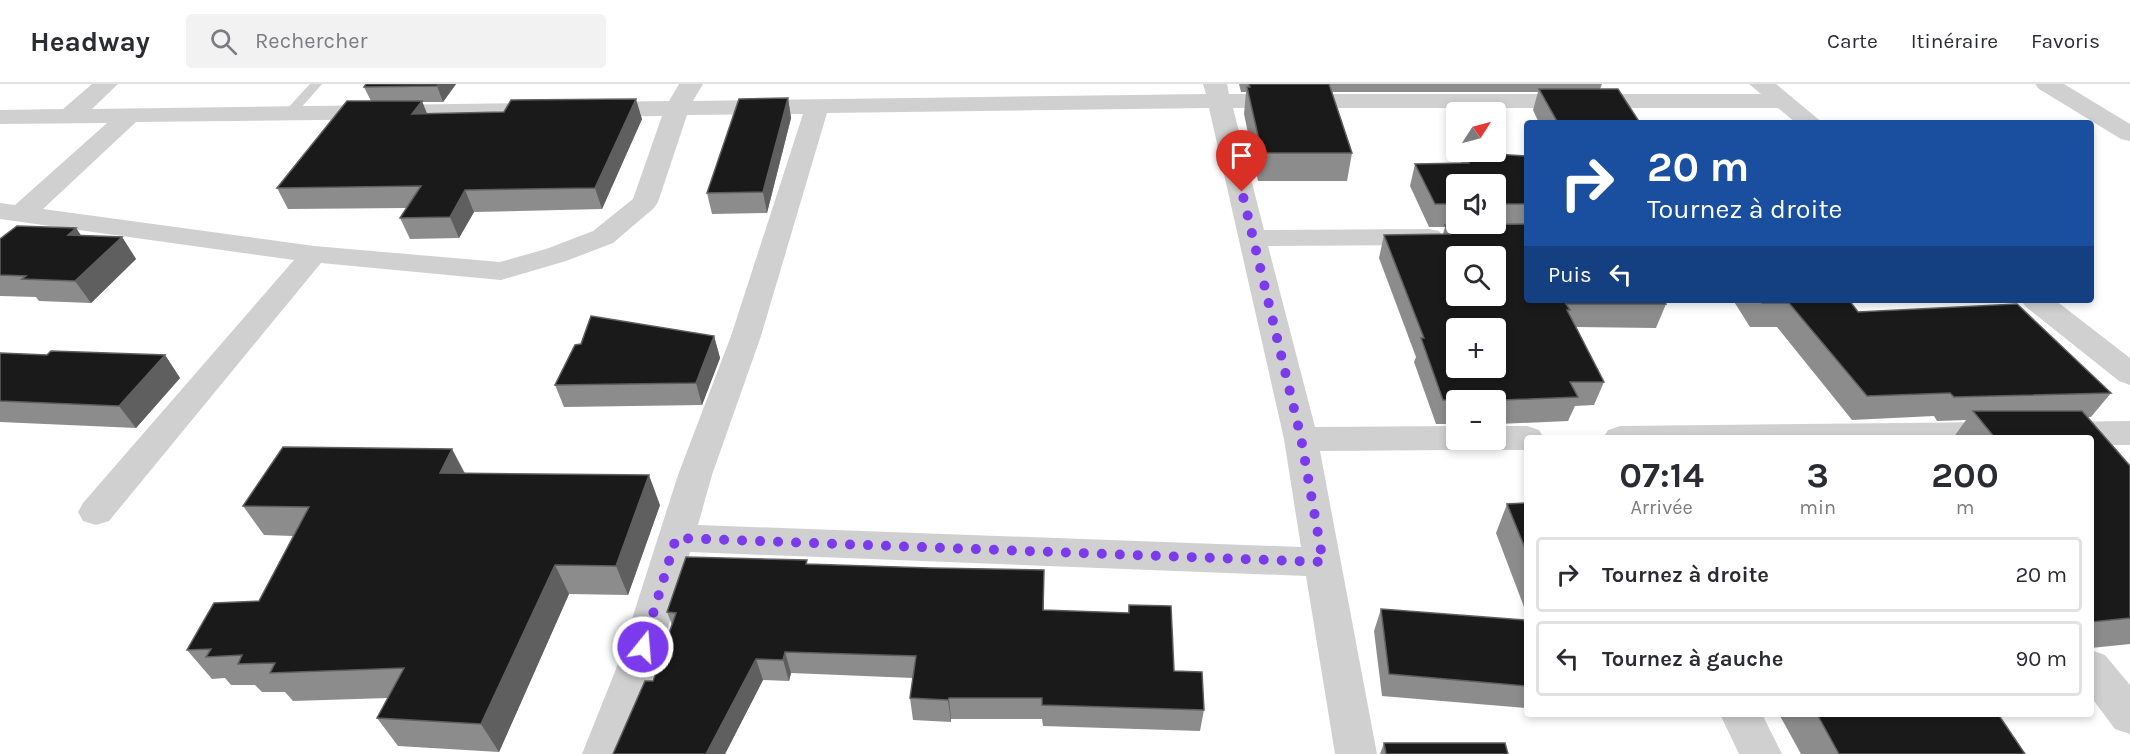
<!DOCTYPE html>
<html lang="fr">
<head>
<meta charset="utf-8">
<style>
  :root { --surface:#fff; --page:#f2f2f3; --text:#2b2b33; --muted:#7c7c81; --line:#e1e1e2 }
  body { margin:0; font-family:Karla,sans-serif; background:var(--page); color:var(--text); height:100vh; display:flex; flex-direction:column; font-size:22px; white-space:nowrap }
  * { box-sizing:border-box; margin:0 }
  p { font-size:20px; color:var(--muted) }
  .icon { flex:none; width:33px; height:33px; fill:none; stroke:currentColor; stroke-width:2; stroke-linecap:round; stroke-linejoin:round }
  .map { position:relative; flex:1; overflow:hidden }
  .details { position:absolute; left:1524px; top:351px; width:570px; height:282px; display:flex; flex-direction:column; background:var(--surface); border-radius:6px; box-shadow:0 3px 9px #0003 }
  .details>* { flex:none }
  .banner { position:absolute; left:1524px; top:36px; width:570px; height:183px; border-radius:6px; box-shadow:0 3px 9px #0003; background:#1a4fa0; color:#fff; overflow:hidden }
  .needle { width:39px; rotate:54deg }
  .fabs { position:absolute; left:1446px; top:18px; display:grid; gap:12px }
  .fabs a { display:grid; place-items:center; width:60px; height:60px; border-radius:6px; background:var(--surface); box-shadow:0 3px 9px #0003; font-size:30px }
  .pin { position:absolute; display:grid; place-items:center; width:51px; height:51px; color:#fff; margin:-62px -26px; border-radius:50% 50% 50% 0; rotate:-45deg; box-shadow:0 0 6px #0007 }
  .pin .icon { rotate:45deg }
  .me { position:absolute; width:66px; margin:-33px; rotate:17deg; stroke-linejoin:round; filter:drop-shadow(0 0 4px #0008) }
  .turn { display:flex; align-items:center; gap:21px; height:126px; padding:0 24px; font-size:27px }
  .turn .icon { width:78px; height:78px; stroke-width:2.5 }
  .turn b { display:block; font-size:42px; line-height:51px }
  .then { display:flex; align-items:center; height:57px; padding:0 24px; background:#0003; gap:12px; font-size:22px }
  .eta { display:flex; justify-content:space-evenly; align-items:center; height:102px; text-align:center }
  .eta b { font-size:36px; font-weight:700; line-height:42px }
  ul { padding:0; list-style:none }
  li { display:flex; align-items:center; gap:18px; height:75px; margin:0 12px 9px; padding:0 12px; border:3px solid var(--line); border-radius:6px }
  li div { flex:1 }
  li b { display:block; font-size:22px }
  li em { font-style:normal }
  header { display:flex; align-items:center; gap:36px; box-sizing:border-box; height:84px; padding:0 30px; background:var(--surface); border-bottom:2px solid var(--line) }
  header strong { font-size:28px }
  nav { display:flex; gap:33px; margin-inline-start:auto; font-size:21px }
  .search { width:420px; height:54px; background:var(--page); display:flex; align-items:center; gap:15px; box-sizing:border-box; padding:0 21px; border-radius:6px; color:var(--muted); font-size:22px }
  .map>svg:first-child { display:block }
</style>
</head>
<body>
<header>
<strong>Headway</strong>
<div class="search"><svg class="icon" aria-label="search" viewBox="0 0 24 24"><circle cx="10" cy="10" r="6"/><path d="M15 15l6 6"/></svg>Rechercher</div>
<nav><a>Carte</a><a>Itinéraire</a><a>Favoris</a></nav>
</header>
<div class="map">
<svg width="2130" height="670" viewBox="0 0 2130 670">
  <rect width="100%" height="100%" fill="#fff"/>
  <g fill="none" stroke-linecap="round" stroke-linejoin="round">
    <polygon fill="#d0d0d0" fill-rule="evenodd" points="310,0 322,0 293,33 285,33 285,27"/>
    <g fill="#d0d0d0" fill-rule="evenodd">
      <path d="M92,0H118L92,25L669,17L679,0H703L693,17L1206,10L1203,0H1227L1229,10H1783L1791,12L1795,17L1791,22L1783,24H1233L1264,146L1429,145L1439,147L1443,153L1439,159L1429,161L1268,162L1315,343L1456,342V356H1472L1468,362L1456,366L1320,367L1377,670H1335L1306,492L690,468L656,585L624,670H582L616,585L678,391L731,252L803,30L687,31L658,118L654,124L613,159L566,177L501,196L321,179L109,437L96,441L83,437L78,428L83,419L294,176L0,135V119L15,121L107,39L0,40V26L63,25ZM1209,24L1284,355L1301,463L698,441L712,391L761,252L827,29ZM662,32L633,115L593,147L546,165L500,178L314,162L43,125L136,38Z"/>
      <polygon points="2035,0 2064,0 2130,40 2130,57 2121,55 2039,5"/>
      <polygon points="2130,337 2130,361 2091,361 2091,354 2042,354 2039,350 2044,342 2056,338"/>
      <polygon points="1999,338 2011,342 2016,350 2013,354 1603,354 1608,346 1620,342"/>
      <polygon points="1496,342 1527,342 1539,346 1544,354 1527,354 1527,366 1496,366 1484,362 1480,356 1496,356"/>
      <polygon points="2091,566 2105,571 2130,601 2130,650 2115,645 2091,613"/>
      <polygon points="1720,630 1762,630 1782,670 1739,670"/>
    </g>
    <g fill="#d0d0d0" fill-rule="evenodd">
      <polygon points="1749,0 1776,0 1823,39 1796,39"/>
      <polygon points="2021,216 2055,216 2130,274 2130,301 2119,297 2026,223"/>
    </g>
  </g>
  <g fill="#8c8c8c" fill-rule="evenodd">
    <polygon points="366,0 456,0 443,18 422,18 427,30 642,35 602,125 474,128 459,154 410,155 400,134 407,124 288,125 277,104 371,17 364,3"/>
    <polygon points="1239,0 1602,0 1600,5 1640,39 1539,39 1533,26 1538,8 1332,8 1352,69 1347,97 1258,97 1244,30 1246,8 1241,8"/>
    <polygon points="788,14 791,34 767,129 712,130 707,109"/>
    <path d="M1463,68L1527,72V216L1666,220L1656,244L1576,243L1604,298L1594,321L1575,322L1568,337L1498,340L1496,347V316H1456V340H1436L1414,278L1416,273L1379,174L1384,151L1443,150L1445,143H1429L1410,102L1415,80L1461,79ZM1456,100H1496V140H1456Z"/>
    <polygon points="76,144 81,152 122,153 136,175 91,219 39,217 36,213 0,212 0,155"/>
    <polygon points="1733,216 1849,216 1858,228 2111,309 2091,333 2088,333 2130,382 2130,560 2091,564 2091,354 1953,354 1966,336 1937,337 1934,332 1852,336 1777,243 1750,243"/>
    <polygon points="714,252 720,274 702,321 564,323 555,301"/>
    <polygon points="0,269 47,271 165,271 180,294 136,344 0,338"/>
    <polygon points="452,365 465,389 660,421 628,511 569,510 499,668 398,662 377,634 388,614 293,617 285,608 262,608 255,601 231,601 225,594 212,595 187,566 259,517 293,452 264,451 243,422"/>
    <polygon points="1527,419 1527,531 1496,449 1507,420"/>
    <polygon points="808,480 930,484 1044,486 1044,526 1128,529 1129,521 1174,587 1204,626 1200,647 1043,642 1042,635 951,635 951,638 913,636 910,614 913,594 791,589 789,597 763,596 725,670 613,670 653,597 672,541 667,528"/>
    <polygon points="1381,525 1527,549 1527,624 1382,612 1374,547"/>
    <polygon points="1779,630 1998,630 2025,670 1801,670"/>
    <polygon points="1384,659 1508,670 1380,670"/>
  </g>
  <g fill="#5f5f5f">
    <polygon points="438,0 456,0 443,18 437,2"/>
    <polygon points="788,14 791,34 767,129 763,108"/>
    <polygon points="636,15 642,35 602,125 595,104"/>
    <polygon points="422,17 430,37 412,30"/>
    <polygon points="465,106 474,128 459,154 450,133"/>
    <polygon points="76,144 91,166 68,151"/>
    <polygon points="122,153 136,175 91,219 75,197"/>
    <polygon points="714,252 720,274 702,321 696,299"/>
    <polygon points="165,271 180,294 136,344 119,322"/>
    <polygon points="452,365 467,395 440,389"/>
    <polygon points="649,391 660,421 628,511 616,482"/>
    <polygon points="555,481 569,510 499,668 481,640"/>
    <polygon points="1044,486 1044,508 1043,548 1043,526"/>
    <polygon points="785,568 791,589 789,597 783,576"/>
    <polygon points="756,575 763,596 725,670 706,670"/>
    <polygon points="949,614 951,635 951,638 948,616"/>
  </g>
  <g fill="#1a1a1a" stroke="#5f5f5f" stroke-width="1.5" fill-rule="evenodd">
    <polygon points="366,0 438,0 437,2 364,3"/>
    <polygon points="1249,0 1329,0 1352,69 1262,69 1247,3 1250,3"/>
    <polygon points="1539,5 1618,5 1640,39 1558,39"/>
    <polygon points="788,14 763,108 707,109 739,15"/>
    <polygon points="636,15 595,104 465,106 450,133 400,134 421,102 277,104 347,17 422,17 412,30 504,28 511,16"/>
    <polygon points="1463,68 1527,72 1527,120 1496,120 1496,100 1456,100 1456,120 1435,120 1415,80 1469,79"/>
    <path d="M1527,140V216H1664L1666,220H1566L1570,226H1567L1604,298H1570L1578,313L1504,316L1502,328H1496V316H1443L1421,254H1424L1384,151L1450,150L1445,141ZM1456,172H1496V212H1456ZM1456,244H1496V284H1456Z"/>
    <polygon points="17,142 76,144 68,151 122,153 75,197 22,195 26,192 0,191 0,155"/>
    <polygon points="1760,216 1849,216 1858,228 2017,220 2111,309 1954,313 1950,309 1867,312 1789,219 1762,219"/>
    <polygon points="591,232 714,252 696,299 555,301 575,261 581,260"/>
    <polygon points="51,267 165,271 119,322 0,317 0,269 47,271"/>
    <polygon points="1973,327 2082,327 2130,382 2130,534 2091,538 2091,354 1995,354"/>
    <polygon points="283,363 452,365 440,389 649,391 616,482 555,481 481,640 377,634 404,584 270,589 275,579 238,580 242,571 206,573 211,565 187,566 214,519 259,517 309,423 243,422"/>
    <polygon points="1527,419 1527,469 1507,420"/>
    <polygon points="686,473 807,476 806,480 930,484 1044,486 1043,526 1129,529 1129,521 1171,522 1174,587 1202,588 1204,626 1042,621 1042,614 949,614 948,616 910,614 916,572 785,568 783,576 756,575 706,670 613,670 645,597 653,597 676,529 667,528"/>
    <polygon points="1381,525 1524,536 1527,549 1527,602 1389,590"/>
    <polygon points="1817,630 1998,630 2025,670 1839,670"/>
    <polygon points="1384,659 1505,659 1508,670 1386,670"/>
  </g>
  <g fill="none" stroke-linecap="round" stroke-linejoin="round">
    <polyline stroke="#7c3aed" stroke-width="10" stroke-dasharray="0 18" points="643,563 676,454 1323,478 1301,354 1242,108"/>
  </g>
</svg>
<div class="fabs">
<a><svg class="needle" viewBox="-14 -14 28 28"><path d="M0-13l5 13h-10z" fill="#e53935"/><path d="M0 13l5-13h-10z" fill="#7c7c81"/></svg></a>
<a><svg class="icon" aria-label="sound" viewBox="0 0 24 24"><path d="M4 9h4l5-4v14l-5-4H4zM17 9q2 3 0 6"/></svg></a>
<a><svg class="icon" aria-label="search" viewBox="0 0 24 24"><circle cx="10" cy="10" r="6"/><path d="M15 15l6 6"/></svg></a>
<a>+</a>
<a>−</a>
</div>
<div class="pin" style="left:1242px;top:108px;background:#d93025"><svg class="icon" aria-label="arrive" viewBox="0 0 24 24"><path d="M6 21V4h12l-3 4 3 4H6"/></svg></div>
<svg class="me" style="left:643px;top:563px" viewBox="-20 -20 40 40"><circle r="17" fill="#7c3aed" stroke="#fff" stroke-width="3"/><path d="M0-11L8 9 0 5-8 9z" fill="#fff"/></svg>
<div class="banner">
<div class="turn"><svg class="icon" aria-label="right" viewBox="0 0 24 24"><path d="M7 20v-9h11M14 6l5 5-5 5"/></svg><div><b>20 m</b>Tournez à droite</div></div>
<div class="then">Puis<svg class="icon" aria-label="left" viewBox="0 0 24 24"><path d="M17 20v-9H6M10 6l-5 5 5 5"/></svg></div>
</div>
<section class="details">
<div class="eta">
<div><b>07:14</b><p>Arrivée</p></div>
<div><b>3</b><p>min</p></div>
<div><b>200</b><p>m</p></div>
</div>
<ul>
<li><svg class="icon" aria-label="right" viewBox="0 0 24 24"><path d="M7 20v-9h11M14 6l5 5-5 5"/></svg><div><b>Tournez à droite</b></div><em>20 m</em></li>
<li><svg class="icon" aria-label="left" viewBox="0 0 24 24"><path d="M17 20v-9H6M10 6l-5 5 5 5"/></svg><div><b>Tournez à gauche</b></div><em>90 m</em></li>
</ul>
</section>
</div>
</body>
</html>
